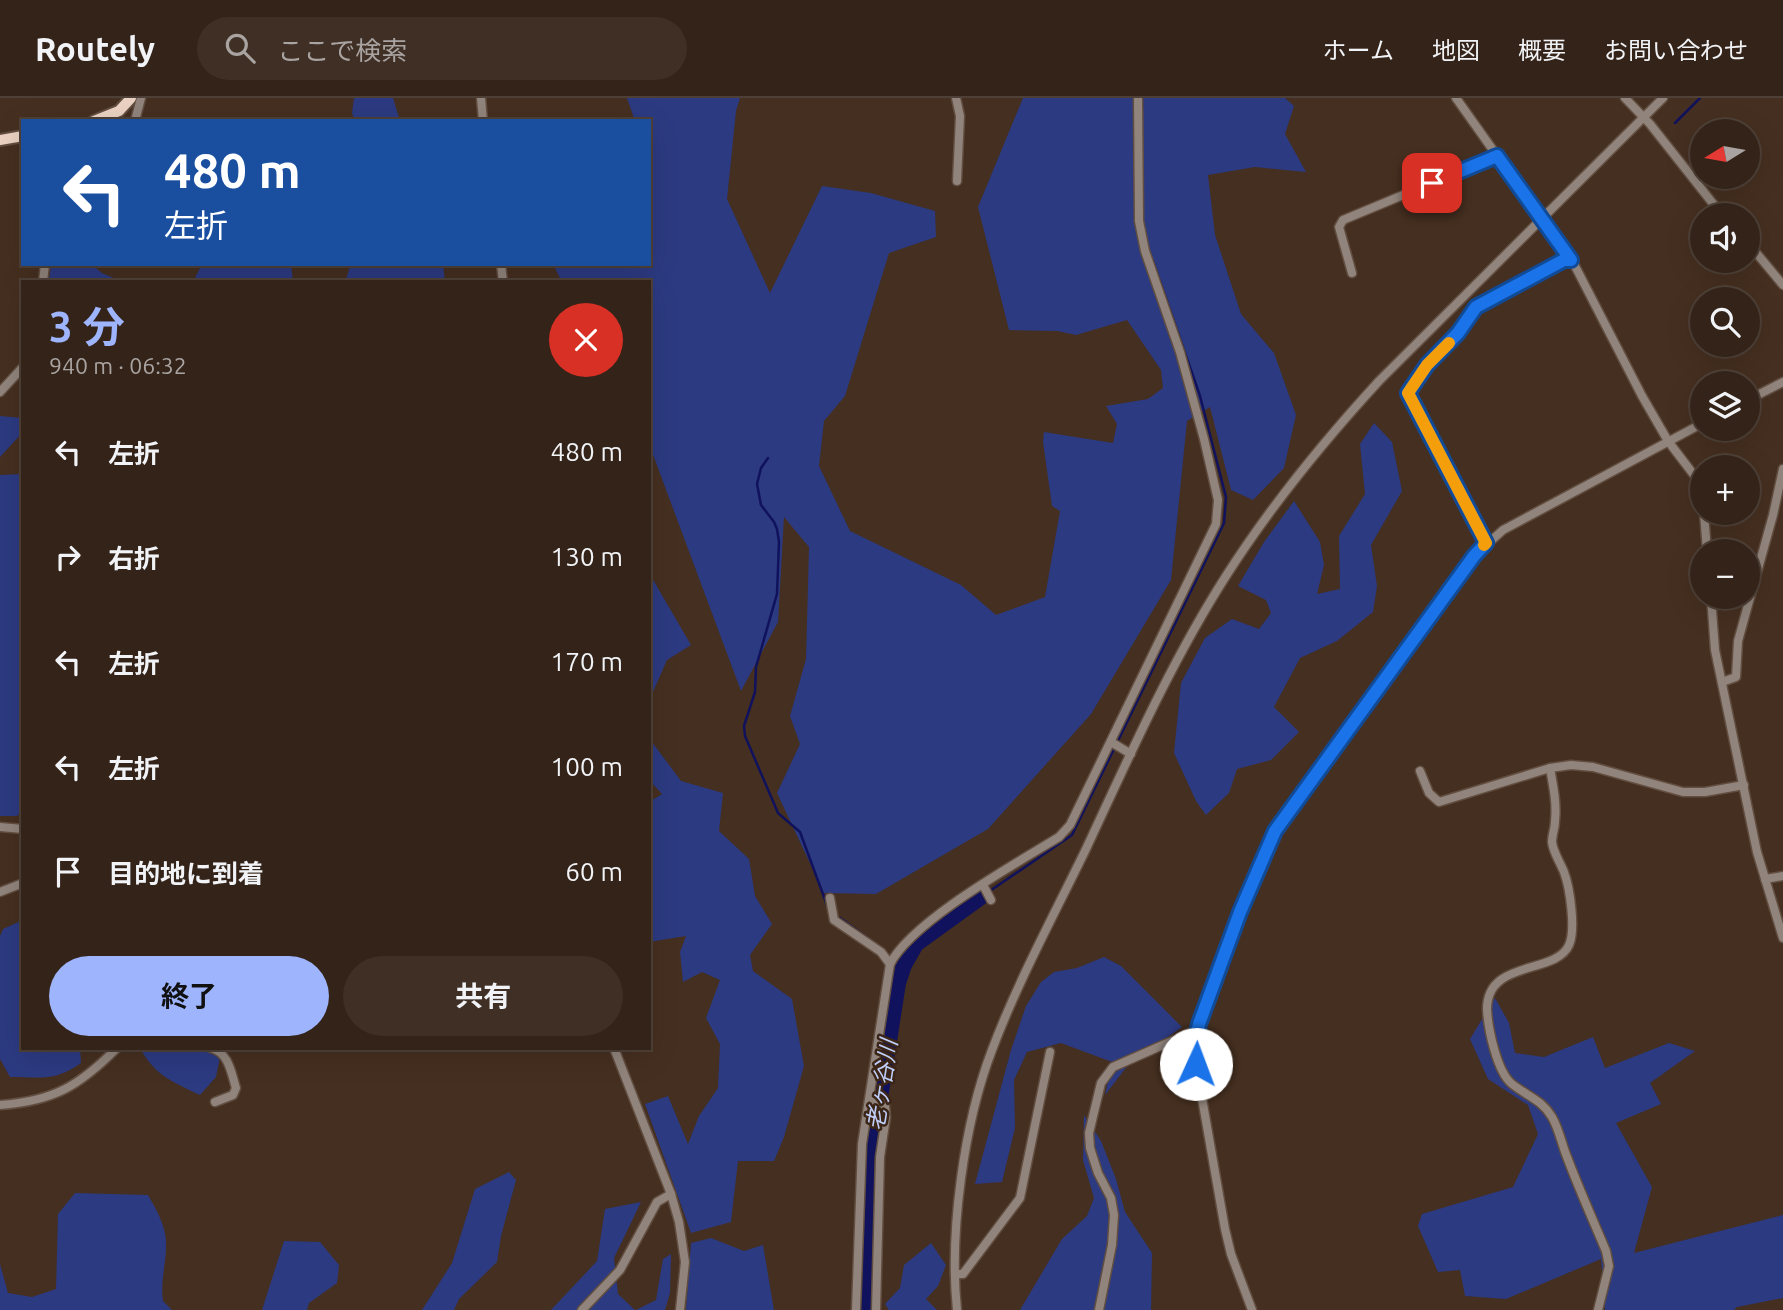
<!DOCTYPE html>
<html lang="ja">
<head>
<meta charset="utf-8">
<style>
  :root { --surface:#342318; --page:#3f2f25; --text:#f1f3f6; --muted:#a9a4a2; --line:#4e4037; --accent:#9eb4fd }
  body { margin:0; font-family:Ubuntu,"Noto Sans JP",sans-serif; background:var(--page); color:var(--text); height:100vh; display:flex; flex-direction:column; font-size:26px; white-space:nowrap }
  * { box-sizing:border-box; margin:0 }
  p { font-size:23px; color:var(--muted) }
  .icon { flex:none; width:38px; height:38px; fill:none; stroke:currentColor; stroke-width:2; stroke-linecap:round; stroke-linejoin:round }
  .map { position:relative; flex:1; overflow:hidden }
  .drawer { position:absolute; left:21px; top:182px; width:630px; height:770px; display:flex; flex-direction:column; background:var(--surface); border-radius:0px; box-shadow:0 7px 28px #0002,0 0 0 2px var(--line) }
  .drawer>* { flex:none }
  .hud { position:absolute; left:21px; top:21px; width:630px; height:147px; border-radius:0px; box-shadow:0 7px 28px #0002,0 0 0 2px var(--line); background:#1a4fa0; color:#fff; overflow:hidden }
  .needle { width:46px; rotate:259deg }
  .buttons { position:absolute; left:1690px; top:21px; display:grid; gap:14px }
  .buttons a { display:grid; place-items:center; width:70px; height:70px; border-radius:50%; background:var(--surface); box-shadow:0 7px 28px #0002,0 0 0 2px var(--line); font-size:35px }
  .pin { position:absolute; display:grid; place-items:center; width:60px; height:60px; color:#fff; margin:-30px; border-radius:14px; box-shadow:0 4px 10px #0006 }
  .me { position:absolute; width:77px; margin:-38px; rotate:2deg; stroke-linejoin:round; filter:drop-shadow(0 0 5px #0008) }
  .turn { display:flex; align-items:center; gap:24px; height:147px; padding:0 28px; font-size:32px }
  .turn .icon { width:91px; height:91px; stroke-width:2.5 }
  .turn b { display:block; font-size:49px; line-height:60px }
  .round { display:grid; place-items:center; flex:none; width:74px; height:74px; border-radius:37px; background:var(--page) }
  .headline { display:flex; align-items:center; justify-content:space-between; height:119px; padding:0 28px }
  h1 { font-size:42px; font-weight:700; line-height:52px; color:var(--accent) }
  .button { display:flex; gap:14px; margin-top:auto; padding:14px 28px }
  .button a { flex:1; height:80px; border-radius:42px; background:var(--accent); color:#111; font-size:28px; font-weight:700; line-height:80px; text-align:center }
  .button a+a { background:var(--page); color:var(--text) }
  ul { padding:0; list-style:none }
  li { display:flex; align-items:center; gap:21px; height:105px; padding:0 28px }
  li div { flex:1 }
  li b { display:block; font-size:26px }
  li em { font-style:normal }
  header { display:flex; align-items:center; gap:42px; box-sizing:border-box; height:98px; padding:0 35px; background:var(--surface); border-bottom:2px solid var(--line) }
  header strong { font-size:33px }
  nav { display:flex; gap:38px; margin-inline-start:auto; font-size:24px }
  .search { width:490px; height:63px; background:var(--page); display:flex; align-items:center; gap:18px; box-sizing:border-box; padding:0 24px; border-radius:38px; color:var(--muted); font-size:26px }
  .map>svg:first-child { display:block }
</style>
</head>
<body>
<header>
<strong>Routely</strong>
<div class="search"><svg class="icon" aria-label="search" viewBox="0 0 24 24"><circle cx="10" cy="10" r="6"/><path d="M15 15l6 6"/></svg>ここで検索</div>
<nav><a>ホーム</a><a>地図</a><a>概要</a><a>お問い合わせ</a></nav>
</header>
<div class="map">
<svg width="1783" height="1212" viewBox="0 0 1783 1212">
  <rect width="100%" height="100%" fill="#452f20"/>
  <g fill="#2c3a81">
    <polygon points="354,0 393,0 400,23 355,23 352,15"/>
    <polygon points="627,0 740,0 736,13 727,101 770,195 822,88 871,95 935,113 936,139 889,155 845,298 824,323 819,368 850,433 961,487 996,517 1045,499 1060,413 1052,408 1043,344 1044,334 1113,345 1117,326 1106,308 1148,301 1163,290 1161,272 1127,222 1076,237 1057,233 1009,232 978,109 1023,0 1285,0 1294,8 1285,36 1306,74 1255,69 1208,77 1215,137 1241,216 1274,255 1296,317 1284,370 1253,402 1231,392 1210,309 1187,323 1171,482 1091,616 988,731 876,796 824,795 777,695 800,646 790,618 806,561 809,449 784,419 778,524 741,593 649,346 649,184 562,184 553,166 649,166 649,23 635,23"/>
    <polygon points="51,166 91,166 102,175 123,184 49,184"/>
    <polygon points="202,166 291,166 293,184 193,184"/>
    <polygon points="351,166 443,166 445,184 345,184"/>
    <polygon points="0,318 23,320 23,334 0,359"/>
    <polygon points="1374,325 1392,344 1402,393 1371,447 1377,488 1373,514 1337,543 1300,560 1274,609 1299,634 1271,662 1237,671 1229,695 1206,717 1196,703 1174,655 1181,585 1205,540 1232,521 1259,531 1271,515 1266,502 1238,488 1264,444 1294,403 1320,444 1324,467 1317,496 1340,491 1339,438 1365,396 1360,346"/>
    <polygon points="23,376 23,712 17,718 0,718 0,377"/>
    <polygon points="649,461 652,480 691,547 667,562 649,603"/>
    <polygon points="649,640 681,683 723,695 719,733 749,761 755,798 772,826 750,857 753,873 792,901 804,968 784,1039 774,1063 738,1063 731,1124 691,1135 645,1006 668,998 688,1046 699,1018 718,990 720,946 706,920 720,882 702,874 683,884 680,854 686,838 649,844 649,704 662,696 649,682"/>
    <path d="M23,822V950H80L81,965C54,984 41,979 10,979L0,961V838L3,831Z"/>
    <polygon points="1104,859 1121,868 1182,929 1128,967 1105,997 1112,964 1061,945 1027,954 1014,982 1015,1030 1002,1084 975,1086 1011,952 1026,908 1041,884 1054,874 1077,870"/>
    <polygon points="1495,900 1509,925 1515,955 1544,959 1593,939 1605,970 1669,945 1695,953 1650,985 1661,1006 1616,1025 1652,1089 1634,1155 1783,1117 1783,1200 1737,1209 1734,1212 1605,1212 1601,1161 1506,1201 1465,1198 1460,1172 1438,1174 1418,1128 1422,1116 1513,1089 1538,1036 1528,1007 1488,981 1470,941"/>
    <path d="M140,950H197L220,959L216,979L200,997C173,984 155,978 140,950Z"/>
    <polygon points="1084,1017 1101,1043 1116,1081 1125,1114 1152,1155 1151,1212 1020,1212 1062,1141 1087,1118 1094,1100 1083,1062"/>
    <polygon points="509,1074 516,1082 501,1138 497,1164 459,1201 454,1212 422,1212 452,1165 475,1091"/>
    <path d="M75,1095L148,1097C156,1111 165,1126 166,1143C167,1163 160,1182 163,1203L172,1212H0V1166L8,1195L32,1199L56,1191L58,1116Z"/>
    <polygon points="641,1104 614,1160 618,1196 635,1212 551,1212 597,1163 605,1111"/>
    <polygon points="711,1140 744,1153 763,1147 774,1212 686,1212 691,1145"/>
    <polygon points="284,1143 320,1144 339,1167 337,1185 309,1205 307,1212 262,1212"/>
    <polygon points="931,1145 946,1167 938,1188 926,1201 937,1212 889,1212 885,1206 900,1190 904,1167"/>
    <polygon points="671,1156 670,1195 665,1212 636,1212 656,1202 663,1161"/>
  </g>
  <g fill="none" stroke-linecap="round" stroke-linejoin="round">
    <g stroke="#10125d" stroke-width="2.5">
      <polyline points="1142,11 1142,0"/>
      <polyline points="1675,25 1700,0"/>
      <polyline points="768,360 761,370 757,386 761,407 774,424 777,431 779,444 777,496 756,569 755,594 744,628 745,638 778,715 800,734 827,807"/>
      <polyline points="981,799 1072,737 1224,425 1226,399 1200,298 1153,163"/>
      <polyline points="840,820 869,841"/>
      <polyline points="897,862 904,867"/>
    </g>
    <polyline stroke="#10125d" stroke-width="16" points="868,1212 872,1052 898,885 904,867 916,846 981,799"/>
    <g stroke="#624e40" stroke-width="11">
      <g id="minor">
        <polyline points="481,0 483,23"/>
        <polyline points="956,0 960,18 957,83"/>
        <polyline points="1456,0 1574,166 1642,298 1668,343 1697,381 1703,408"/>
        <polyline points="1625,0 1650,26 1722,117"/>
        <polyline points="135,23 141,0"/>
        <polyline points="1748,145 1783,187"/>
        <polyline points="501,166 503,184"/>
        <polyline points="1352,175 1339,129 1343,122 1497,58"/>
        <polyline points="43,184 45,166"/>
        <polyline points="0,294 23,269"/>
        <polyline points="1748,302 1783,284"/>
        <polyline points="1704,415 1707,453"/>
        <polyline points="1486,445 1408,295 1427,267 1458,235 1476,209 1564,162 1571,162"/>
        <polyline points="1711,499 1715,552 1757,754 1783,840"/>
        <polyline points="1722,584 1736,579 1738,543 1773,417 1783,371"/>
        <polyline points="1111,644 1131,656"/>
        <path d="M1550,670C1553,687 1557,705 1555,723C1555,730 1552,737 1552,744C1553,754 1560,764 1564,774C1570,790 1576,832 1569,847C1556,877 1487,861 1487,911C1488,931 1497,974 1512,986C1527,998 1542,1002 1552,1019C1559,1031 1562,1047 1567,1059C1579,1091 1593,1122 1606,1153L1609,1168L1598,1212"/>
        <polyline points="1420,673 1429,695 1439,704 1550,670 1571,667 1593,669 1683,694 1705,694 1744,687"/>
        <polyline points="0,729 23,731"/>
        <polyline points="1765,781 1783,778"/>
        <polyline points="983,787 991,802"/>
        <polyline points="0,794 23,785"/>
        <polyline points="830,800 834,822 881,854 890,866"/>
        <path d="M211,950C229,955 231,974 236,990L233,997L215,1004"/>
        <polyline points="614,950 671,1096 679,1124 685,1164 680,1212"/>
        <polyline points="870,1003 882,1004 885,1008 886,1019 880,1059 876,1212"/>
        <path d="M0,1007C54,1003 79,988 117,950"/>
        <polyline points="955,1176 963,1176 1020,1100 1050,954"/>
        <polyline points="582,1212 620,1172 657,1104 671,1096"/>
        <path d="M856,1212L862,1046L890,866C912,823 1015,766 1059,739L1070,727L1216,426L1218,402L1204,341L1180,254L1145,153L1139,123L1138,0"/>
        <path d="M957,1212C949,1135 964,1025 992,952C1018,883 1054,817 1086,751C1129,659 1171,564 1226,478C1270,409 1323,344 1379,283L1663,0"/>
        <polyline points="1099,1212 1112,1147 1114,1117 1111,1100 1098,1075 1090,1050 1089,1035 1101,985 1113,969 1197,932"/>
        <path d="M1252,1212L1231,1156L1225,1131L1196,966L1195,944L1199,926C1224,855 1245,777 1287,715L1474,458L1503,432L1703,325"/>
      </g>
    </g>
    <g stroke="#624e40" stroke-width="14">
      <g id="major">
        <polyline points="94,23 119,13 131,0"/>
        <polyline points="0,42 23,38"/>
      </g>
    </g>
    <use href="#minor" stroke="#90847c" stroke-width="8"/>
    <use href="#major" stroke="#ebd2c2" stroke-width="10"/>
  </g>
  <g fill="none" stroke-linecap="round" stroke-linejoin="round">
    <g stroke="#114b97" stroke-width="18">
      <polyline id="route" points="1196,966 1195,944 1199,926 1240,814 1275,733 1474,458 1486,445 1408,295 1427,267 1458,235 1476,209 1564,162 1571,162 1497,58 1432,85"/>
    </g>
    <use href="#route" stroke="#1a73e8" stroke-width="12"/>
    <polyline stroke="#f59e0b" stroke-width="12" points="1449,245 1427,267 1408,295 1486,445 1484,447"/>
  </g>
  <g text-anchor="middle" stroke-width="5" stroke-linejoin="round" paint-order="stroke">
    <g font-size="23" font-style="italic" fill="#c0cefa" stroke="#3b2516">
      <text transform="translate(882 987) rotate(-81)" y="8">老ヶ谷川</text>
    </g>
  </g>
</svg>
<div class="buttons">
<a><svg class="needle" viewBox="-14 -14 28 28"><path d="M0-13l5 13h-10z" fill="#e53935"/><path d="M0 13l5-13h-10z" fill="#a9a4a2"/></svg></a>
<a><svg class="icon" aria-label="sound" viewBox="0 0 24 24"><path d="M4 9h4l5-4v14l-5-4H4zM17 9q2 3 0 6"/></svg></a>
<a><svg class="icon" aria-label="search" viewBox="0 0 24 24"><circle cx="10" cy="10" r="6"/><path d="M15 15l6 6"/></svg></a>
<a><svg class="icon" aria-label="layers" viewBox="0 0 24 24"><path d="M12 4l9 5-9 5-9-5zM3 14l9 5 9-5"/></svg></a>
<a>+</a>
<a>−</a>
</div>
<div class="pin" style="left:1432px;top:85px;background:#d93025"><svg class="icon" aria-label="arrive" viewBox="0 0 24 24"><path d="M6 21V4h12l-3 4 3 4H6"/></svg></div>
<svg class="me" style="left:1196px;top:966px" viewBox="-20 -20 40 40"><circle r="19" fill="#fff"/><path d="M0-13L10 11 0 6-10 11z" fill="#1a73e8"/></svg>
<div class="hud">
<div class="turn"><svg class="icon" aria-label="left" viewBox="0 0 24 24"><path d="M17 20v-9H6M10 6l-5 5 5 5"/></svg><div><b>480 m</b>左折</div></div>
</div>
<section class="drawer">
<div class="headline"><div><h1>3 分</h1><p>940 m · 06:32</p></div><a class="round" style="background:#d93025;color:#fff"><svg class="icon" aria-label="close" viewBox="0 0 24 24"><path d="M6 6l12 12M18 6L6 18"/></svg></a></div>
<ul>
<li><svg class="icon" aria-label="left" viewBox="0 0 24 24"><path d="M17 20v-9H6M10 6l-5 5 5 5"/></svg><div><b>左折</b></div><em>480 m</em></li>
<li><svg class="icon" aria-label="right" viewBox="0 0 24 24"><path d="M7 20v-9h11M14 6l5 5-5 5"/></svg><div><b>右折</b></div><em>130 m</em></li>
<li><svg class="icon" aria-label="left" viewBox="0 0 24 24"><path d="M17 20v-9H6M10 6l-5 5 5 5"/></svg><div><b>左折</b></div><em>170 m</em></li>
<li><svg class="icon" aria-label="left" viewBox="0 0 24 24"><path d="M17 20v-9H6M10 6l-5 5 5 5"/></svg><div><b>左折</b></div><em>100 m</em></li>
<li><svg class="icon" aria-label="arrive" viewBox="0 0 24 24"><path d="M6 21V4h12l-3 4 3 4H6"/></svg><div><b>目的地に到着</b></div><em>60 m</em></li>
</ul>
<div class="button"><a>終了</a><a>共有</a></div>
</section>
</div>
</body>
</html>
